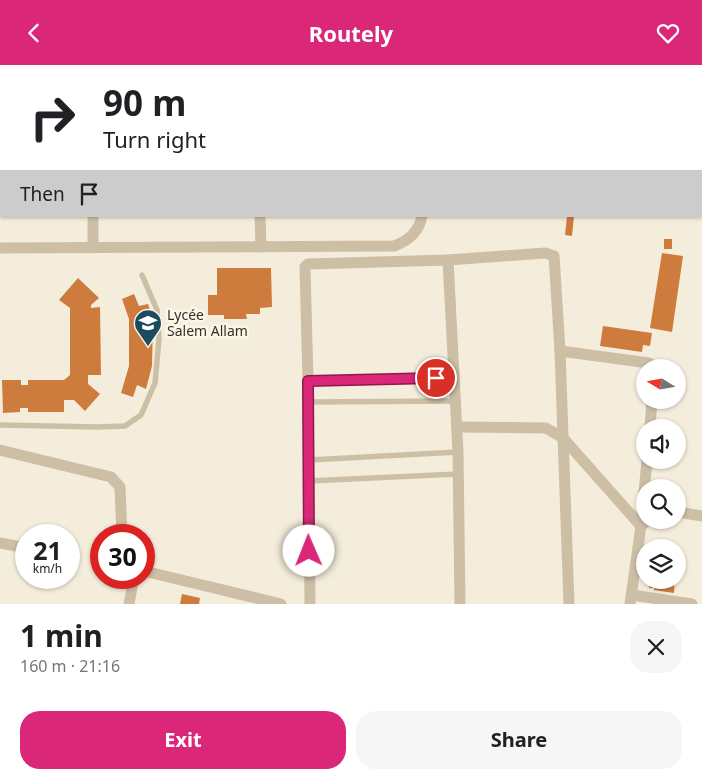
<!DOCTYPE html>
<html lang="en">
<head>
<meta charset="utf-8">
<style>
  :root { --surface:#fff; --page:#f6f6f6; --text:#202124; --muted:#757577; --accent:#db2777 }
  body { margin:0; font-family:"Noto Sans",sans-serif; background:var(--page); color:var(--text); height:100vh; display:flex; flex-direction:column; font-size:19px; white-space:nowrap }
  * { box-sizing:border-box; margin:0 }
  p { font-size:16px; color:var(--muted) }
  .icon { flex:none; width:28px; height:28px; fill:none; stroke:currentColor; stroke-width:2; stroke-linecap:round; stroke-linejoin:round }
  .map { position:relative; height:539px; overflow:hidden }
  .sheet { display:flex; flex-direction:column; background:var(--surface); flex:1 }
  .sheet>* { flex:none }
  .top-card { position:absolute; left:0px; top:0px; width:702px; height:152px; box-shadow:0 1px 4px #0004; background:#fff; color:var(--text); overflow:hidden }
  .needle { width:32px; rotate:281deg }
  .tools { position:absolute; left:636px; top:294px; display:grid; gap:10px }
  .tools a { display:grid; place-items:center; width:50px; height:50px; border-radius:50%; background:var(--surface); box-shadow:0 1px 4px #0004; font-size:25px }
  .speed { position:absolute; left:15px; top:459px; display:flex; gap:10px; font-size:25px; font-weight:700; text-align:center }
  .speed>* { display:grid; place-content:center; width:65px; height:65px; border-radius:50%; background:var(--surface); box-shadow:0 1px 4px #0004; line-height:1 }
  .speed small { font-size:12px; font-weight:400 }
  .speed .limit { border:8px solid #d22; background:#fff; color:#111 }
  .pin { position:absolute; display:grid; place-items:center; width:42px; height:42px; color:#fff; margin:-21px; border:2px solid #fff; border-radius:50%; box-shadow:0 1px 5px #0007 }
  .me { position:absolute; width:55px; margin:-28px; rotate:359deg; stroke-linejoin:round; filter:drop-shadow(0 0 4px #0008) }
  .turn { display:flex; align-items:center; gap:18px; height:105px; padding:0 20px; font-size:22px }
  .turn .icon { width:65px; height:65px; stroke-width:2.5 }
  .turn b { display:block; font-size:35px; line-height:42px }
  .then { display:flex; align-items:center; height:48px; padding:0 20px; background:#0003; gap:10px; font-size:19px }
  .round { display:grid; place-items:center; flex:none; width:52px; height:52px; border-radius:20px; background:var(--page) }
  .head { display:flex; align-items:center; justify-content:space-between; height:85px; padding:0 20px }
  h1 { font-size:30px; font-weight:700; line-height:38px }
  .action { display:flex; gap:10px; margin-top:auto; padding:10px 20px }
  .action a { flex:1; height:58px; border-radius:20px; background:var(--accent); color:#fff; font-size:20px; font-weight:700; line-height:58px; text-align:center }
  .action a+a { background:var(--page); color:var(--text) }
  header { display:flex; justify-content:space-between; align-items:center; height:65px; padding:0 20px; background:var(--accent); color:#fff; font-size:22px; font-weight:700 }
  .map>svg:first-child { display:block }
</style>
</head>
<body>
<header><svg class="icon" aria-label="back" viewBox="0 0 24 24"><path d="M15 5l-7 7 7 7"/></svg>Routely<svg class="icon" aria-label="heart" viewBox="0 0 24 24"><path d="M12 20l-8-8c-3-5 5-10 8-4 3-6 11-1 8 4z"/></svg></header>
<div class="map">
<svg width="702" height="539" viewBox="0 0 702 539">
  <rect width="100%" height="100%" fill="#f4eddb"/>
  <g fill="#ce7c3e">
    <polygon points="567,151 574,151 572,171 565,170"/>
    <rect x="664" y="174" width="8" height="10"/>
    <polygon points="662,188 683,191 672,267 650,263"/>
    <polygon points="217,203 271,203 272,242 260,243 260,249 246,249 247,254 224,254 224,250 208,250 208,230 217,230"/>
    <polygon points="78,213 99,233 91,240 91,243 100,242 101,310 88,310 88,319 100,329 85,346 74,335 64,335 64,347 28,347 28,343 20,343 20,347 3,348 2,315 21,315 21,320 28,320 28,315 64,315 70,310 70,243 59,235"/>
    <polygon points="134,229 139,241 148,239 151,248 153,255 152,301 146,324 137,320 133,332 121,328 129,301 129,254 122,234"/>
    <polygon points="603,261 652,268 650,281 643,280 642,287 600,281"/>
    <polygon points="650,515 655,515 653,523 649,523"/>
    <polygon points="656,515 675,515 674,528 654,525"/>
    <polygon points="182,529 200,533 199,539 180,539"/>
  </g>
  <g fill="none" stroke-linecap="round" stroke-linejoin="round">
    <g stroke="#cdbfa6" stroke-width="5.5">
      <polyline points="0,89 1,89"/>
      <polyline points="308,316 454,313"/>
      <polyline points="308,337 456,336"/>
      <polyline points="0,360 98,362 125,361 141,350 155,318 159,274 157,245 142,210"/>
      <polyline points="309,395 458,387"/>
      <polyline points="308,416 458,409"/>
    </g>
    <g stroke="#cdbfa6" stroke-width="11">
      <polyline points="257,0 257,1"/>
      <polyline points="423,0 423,1"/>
      <polyline points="95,1 95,0"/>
      <polyline points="260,151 261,182"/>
      <polyline points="93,182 93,151"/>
      <path d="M0,183L394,181C408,176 419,167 422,151"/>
      <polyline points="560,286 649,298 655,302"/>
      <polyline points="457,362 546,363 563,373 641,461"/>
      <polyline points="650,362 652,335"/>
      <polyline points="0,385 111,412 120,422 122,470"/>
      <polyline points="678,447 702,451"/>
      <polyline points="641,461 647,395"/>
      <polyline points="0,478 26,483"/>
      <polyline points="144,506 281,539"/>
      <polyline points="632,530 692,539"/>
      <polyline points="129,539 134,512"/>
      <polyline points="310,539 308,316 305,202 308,199 448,195"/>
      <polyline points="460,539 458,387 448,195 545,188 554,191 560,286 569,539"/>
      <polyline points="630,539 641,461 648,455"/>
    </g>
  </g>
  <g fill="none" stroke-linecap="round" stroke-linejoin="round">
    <g stroke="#8e194d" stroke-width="12">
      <polyline id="route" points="309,486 308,316 436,313"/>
    </g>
    <use href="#route" stroke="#db2777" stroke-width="9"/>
  </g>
  <defs>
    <g id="school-pin" transform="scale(1.4375)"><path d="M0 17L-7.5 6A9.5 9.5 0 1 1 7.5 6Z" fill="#1a4c5d" stroke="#fbf6e8"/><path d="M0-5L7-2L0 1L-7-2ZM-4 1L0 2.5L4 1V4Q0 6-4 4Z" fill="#fff"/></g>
  </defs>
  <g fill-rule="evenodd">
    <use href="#school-pin" x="148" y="258"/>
  </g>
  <g text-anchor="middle" stroke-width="5" stroke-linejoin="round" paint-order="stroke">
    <g font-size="14" fill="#383027" stroke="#fbf6e8" text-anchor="start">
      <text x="167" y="255">Lycée<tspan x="167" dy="16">Salem Allam</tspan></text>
    </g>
  </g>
</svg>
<div class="tools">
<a><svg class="needle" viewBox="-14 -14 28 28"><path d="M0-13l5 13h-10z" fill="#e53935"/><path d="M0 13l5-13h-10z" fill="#757577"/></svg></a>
<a><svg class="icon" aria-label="sound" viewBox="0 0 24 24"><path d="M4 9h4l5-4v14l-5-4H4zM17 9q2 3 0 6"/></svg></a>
<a><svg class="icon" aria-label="search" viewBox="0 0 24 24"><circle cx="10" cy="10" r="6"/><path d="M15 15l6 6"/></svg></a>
<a><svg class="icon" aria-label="layers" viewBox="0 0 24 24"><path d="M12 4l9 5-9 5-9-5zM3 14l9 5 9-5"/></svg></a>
</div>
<div class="speed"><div>21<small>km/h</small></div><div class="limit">30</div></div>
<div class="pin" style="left:436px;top:313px;background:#d93025"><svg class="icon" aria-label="arrive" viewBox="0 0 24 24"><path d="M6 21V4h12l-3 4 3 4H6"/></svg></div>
<svg class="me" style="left:309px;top:486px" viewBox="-20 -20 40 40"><circle r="19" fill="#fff"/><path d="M0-13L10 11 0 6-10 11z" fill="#db2777"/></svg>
<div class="top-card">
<div class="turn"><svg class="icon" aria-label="right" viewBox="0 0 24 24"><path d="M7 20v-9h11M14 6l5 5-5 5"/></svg><div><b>90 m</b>Turn right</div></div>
<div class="then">Then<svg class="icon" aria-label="arrive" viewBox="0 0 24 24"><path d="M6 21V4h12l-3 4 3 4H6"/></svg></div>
</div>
</div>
<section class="sheet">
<div class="head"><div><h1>1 min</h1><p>160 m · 21:16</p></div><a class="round"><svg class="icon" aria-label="close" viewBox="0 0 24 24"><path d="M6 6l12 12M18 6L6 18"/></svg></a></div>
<div class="action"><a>Exit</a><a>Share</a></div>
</section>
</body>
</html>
